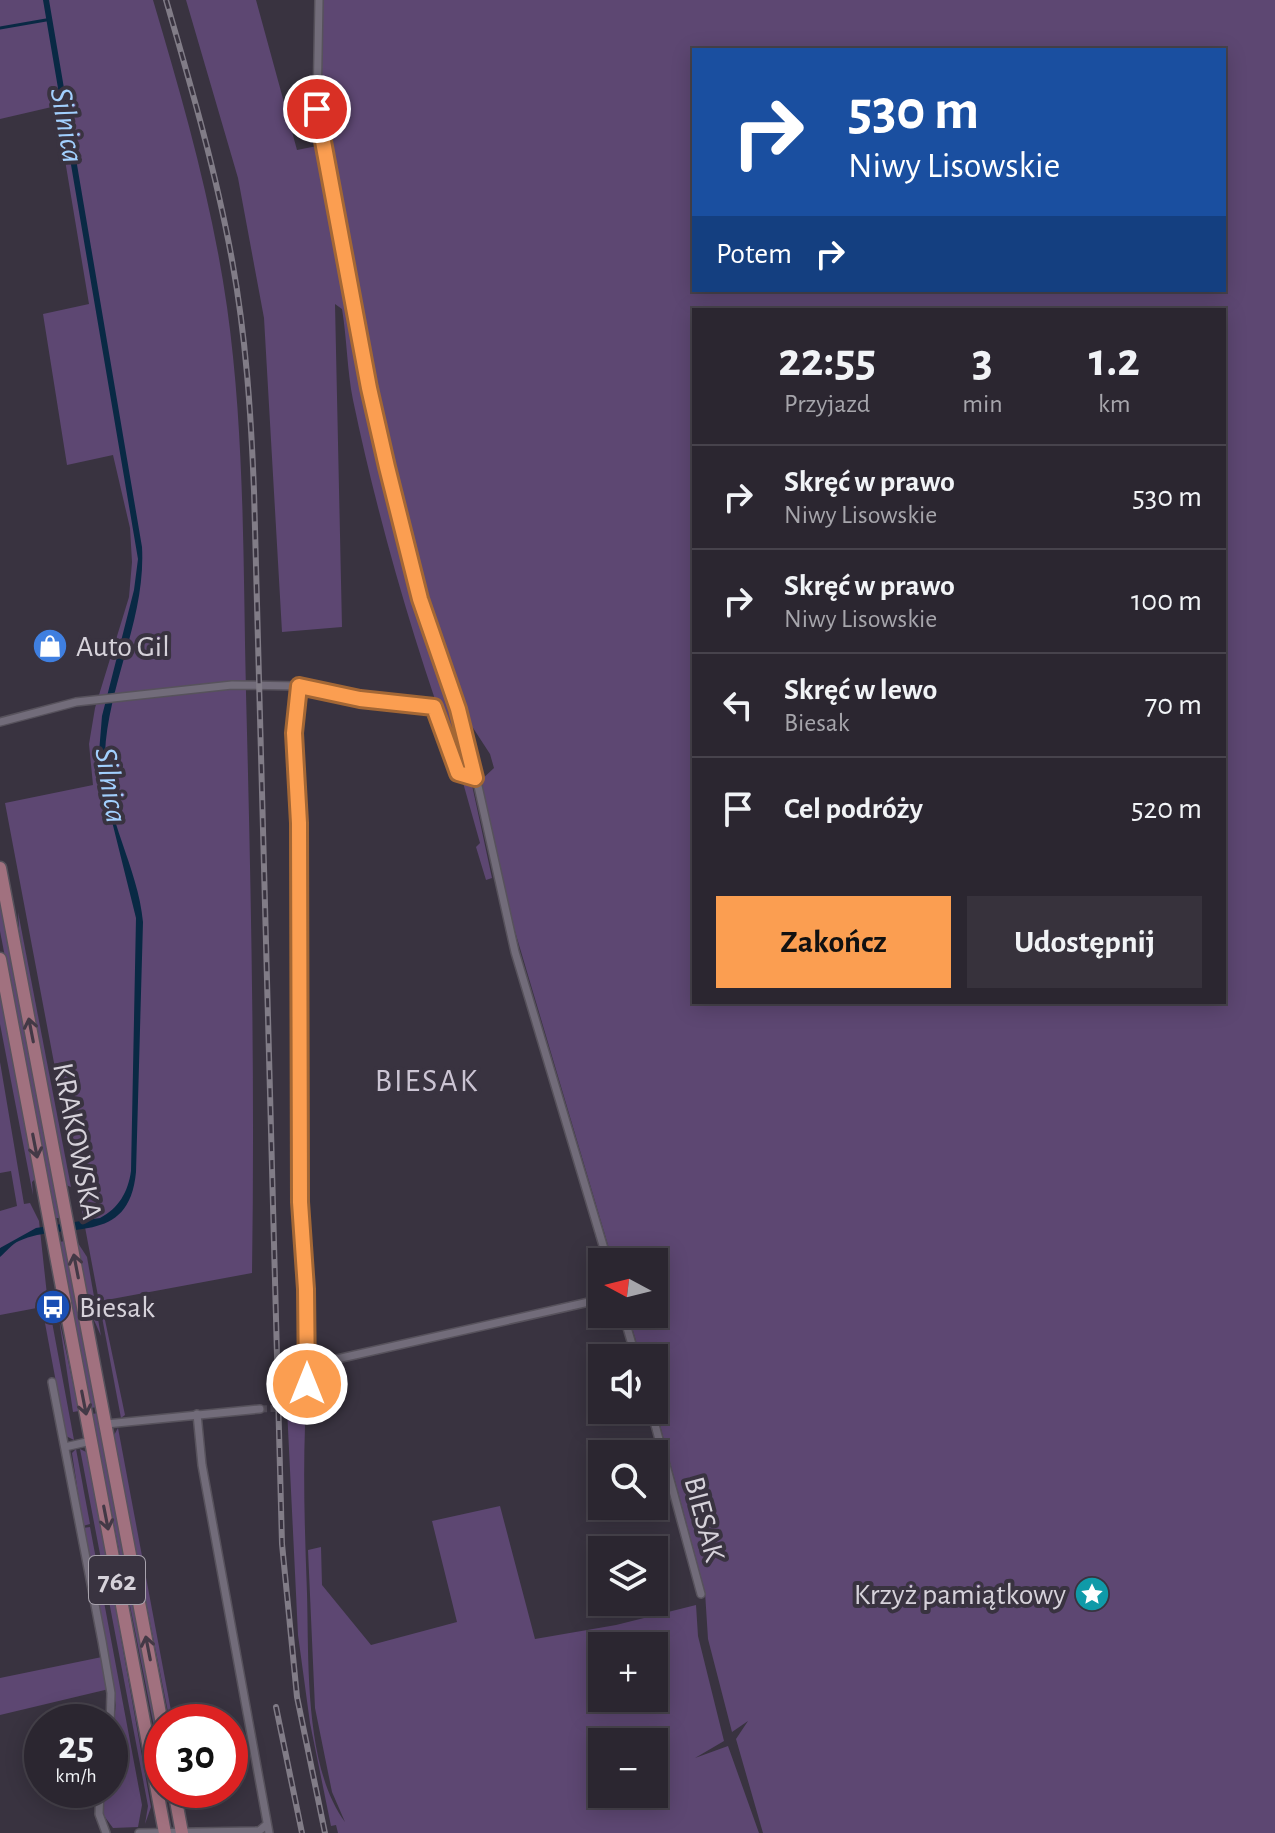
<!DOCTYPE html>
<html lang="pl">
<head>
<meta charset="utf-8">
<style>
  :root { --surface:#2b2630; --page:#37323c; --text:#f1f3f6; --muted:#a6a5ab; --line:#47434c; --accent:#fb9e51 }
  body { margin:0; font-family:"Alegreya Sans",sans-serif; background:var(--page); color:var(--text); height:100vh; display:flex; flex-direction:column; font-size:30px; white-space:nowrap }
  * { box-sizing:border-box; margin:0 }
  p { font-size:26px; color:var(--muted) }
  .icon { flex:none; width:44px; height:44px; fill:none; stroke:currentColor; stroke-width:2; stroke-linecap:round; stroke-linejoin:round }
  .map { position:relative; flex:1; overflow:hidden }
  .side { position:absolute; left:692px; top:308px; width:534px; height:696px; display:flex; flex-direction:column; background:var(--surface); border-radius:0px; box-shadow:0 4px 20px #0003,0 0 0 2px var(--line) }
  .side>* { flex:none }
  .banner { position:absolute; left:692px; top:48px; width:534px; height:244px; border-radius:0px; box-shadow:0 4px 20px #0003,0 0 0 2px var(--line); background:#1a4fa0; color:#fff; overflow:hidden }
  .needle { width:52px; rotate:277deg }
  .tools { position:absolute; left:588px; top:1248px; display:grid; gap:16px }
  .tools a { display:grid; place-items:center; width:80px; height:80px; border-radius:0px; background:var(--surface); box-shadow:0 4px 20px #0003,0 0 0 2px var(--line); font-size:40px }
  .speed { position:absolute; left:24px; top:1704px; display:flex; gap:16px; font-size:40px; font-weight:700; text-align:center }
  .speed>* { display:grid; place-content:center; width:104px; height:104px; border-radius:50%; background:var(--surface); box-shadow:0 4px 20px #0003,0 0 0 2px var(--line); line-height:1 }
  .speed small { font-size:20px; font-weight:400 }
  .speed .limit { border:12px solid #d22; background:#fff; color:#111 }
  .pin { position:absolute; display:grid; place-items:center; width:68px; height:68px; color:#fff; margin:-34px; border:4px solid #fff; border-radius:50%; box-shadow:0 2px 8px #0007 }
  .me { position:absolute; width:88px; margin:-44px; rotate:0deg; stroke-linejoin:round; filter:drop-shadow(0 0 6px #0008) }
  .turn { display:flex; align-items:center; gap:28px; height:168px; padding:0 24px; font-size:36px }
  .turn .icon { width:104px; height:104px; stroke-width:2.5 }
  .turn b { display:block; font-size:56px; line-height:68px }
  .then { display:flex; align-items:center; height:76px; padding:0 24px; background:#0003; gap:16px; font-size:30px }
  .eta { display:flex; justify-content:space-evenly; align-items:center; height:136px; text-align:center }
  .eta b { font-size:48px; font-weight:700; line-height:56px }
  .primary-button { display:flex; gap:16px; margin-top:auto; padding:16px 24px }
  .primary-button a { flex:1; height:92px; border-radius:0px; background:var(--accent); color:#111; font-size:32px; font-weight:700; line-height:92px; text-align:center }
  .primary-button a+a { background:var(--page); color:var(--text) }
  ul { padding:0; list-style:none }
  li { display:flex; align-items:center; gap:24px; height:104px; padding:0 24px; border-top:2px solid var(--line) }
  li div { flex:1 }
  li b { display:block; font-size:30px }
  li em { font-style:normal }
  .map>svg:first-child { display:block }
</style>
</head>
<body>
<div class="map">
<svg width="1275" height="1833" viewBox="0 0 1275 1833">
  <rect width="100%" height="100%" fill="#393340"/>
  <g fill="#5d4772" fill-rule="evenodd">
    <path d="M0,0H153C183,101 212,202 227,307C245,435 243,564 246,693C251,887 255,1079 252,1273L101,1301L125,1415L121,1418L5,803L93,785L89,744L95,708L129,597L132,562L130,528L113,455L67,465L43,314L89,304L56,106L0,119Z"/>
    <path d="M186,0H256L297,150L322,145V0H1275V1833H763L736,1739L748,1721L732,1732L708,1639L705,1592L654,1403V1358H641L628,1314H654V1262H613L501,884L479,782L494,768L490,754L462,711L430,619L371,387L357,299L351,297C369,406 392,515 423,621C438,670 460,716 469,767L466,772L460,770C416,651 379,524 353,400C347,370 347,339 342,309L335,304L342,627L282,632L264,318L238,178ZM694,50H1224V290H694ZM694,310H1224V1002H694Z"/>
    <polygon points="462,779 472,785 492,878 486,880 476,847 480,843"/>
    <polygon points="0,896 61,1218 55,1218 0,931"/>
    <polygon points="18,912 71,1187 66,1185 20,945"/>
    <polygon points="0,991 36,1178 32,1182 33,1195 0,1024"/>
    <polygon points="0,1062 24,1204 30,1203 39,1221 47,1295 74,1440 66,1436 42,1307 0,1315 0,1211 17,1206 11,1171 0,1173"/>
    <polygon points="76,1240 87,1257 101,1336 90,1311"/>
    <polygon points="65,1241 97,1407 91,1408 59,1242"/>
    <polygon points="59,1319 79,1411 73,1412"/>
    <path d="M287,1408L303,1417L305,1426C303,1482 305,1537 307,1593C309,1659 304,1767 345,1822L332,1792L315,1708L308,1550L321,1547L322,1585L371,1645L457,1622L432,1521L500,1506L535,1639L616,1625L696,1605L698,1636L724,1741L695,1758L728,1746L759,1833H338L336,1825L331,1826L310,1723L298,1635ZM602,1646H654V1698H602ZM602,1742H654V1794H602Z"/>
    <polygon points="98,1413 162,1755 162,1767 92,1414"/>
    <polygon points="118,1428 172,1716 169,1717 113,1437"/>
    <polygon points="76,1449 90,1524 83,1526 72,1453"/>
    <polygon points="80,1449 88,1453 151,1807 145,1824 148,1806"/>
    <polygon points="90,1527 142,1805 138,1827 113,1828 102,1813 103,1790 110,1790 110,1746 116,1705 83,1528"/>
    <polygon points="102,1657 109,1689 0,1715 0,1678"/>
  </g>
  <path fill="#092944" d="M43,0H49L142,547C146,619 108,683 105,754C101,811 138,865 143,922L136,1172C129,1248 66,1220 19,1241C12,1244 6,1252 0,1257V1248L36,1228L100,1218C119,1208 128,1192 131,1171L136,918L98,765L102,716L134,590L138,559Z"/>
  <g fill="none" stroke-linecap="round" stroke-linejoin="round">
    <polyline stroke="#092944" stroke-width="3" points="0,28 46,20"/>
    <polyline stroke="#514b57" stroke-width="7" stroke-dasharray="7 3.5" stroke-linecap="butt" points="260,1409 287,1408"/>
    <g stroke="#57525c" stroke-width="10">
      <g id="street">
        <polyline points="319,0 317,109 369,388 420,599 458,709 474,768 515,952 608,1262"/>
        <polyline points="0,722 76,702 232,685 299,686 360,699 434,707 458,773 475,778"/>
        <polyline points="623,1314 636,1358"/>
        <polyline points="306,1366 602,1299"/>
        <polyline points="52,1382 102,1641 111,1693 110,1726"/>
        <polyline points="287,1408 303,1404 307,1316 300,1207 299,823 294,733 299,686"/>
        <polyline points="651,1410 701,1594"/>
        <polyline points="197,1414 202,1465 269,1833"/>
        <polyline points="106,1424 260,1409"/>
        <polyline points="65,1447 91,1441"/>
        <polyline points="100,1790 99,1814 106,1833"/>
        <polyline points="139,1833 259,1831 265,1826"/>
      </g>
    </g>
    <g stroke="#57525c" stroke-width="15">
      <g id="primary">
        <polyline points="0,868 162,1724"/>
        <polyline points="0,959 165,1833"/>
        <polyline points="174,1790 182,1833"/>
      </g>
    </g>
    <use href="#street" stroke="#726c7a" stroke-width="7"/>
    <use href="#primary" stroke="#a1717f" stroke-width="12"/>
    <g stroke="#817c87" stroke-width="6">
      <g id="rail">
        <path d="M166,0C191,86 216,172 232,260C246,337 251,414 254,491L282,1544L297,1697L325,1833"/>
        <polyline points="276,1707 302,1833"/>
      </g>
    </g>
    <use href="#rail" stroke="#393340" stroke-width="3" stroke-dasharray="9" stroke-linecap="butt"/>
  </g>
  <defs><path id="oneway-shaft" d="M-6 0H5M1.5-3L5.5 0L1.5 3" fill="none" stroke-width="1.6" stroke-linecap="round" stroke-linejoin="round" transform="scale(2)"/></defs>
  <g stroke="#433946">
    <use href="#oneway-shaft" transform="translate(31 1030) rotate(-101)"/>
    <use href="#oneway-shaft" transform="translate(35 1146) rotate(79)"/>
    <use href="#oneway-shaft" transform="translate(76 1266) rotate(-101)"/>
    <use href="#oneway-shaft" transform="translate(84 1403) rotate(79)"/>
    <use href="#oneway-shaft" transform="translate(106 1518) rotate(79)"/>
    <use href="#oneway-shaft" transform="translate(148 1648) rotate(-101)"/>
  </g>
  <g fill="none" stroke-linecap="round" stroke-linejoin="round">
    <g stroke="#a36735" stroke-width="20">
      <polyline id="route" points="307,1384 306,1289 300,1202 299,823 294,733 299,686 360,699 434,707 458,773 475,778 458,709 420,599 387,467 369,388 317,109"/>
    </g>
    <use href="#route" stroke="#fb9e51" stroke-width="14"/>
  </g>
  <defs>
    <g id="shop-disc" transform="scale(1.8)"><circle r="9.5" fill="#3f7fe0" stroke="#393340"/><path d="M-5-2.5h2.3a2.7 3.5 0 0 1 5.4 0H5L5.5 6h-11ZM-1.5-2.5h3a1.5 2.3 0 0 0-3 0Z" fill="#fff"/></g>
    <g id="bus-disc" transform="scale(1.8)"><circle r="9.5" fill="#1a4fb4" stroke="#393340"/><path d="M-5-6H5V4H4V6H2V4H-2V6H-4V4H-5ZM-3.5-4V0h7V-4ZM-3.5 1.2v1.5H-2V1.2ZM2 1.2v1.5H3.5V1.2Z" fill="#fff"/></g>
    <g id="sight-disc" transform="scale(1.8)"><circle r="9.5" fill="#0f9aa8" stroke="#393340"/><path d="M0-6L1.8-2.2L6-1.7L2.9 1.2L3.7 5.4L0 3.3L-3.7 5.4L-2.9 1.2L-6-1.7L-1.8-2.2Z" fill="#fff"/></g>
  </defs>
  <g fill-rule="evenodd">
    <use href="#shop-disc" x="50" y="646"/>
    <use href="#bus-disc" x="53" y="1307"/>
    <use href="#sight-disc" x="1092" y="1594"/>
  </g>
  <g text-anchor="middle" stroke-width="8" stroke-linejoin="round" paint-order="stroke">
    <rect fill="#393340" stroke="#a7a2ac" stroke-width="2" x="89" y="1556" width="56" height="48" rx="6"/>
    <g font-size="28" font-weight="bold" fill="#d6d2da">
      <text x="117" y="1590">762</text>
    </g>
    <g font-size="30" fill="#d6d2da" stroke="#393340" text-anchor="start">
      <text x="76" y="656">Auto Gil</text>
      <text x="79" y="1317">Biesak</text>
      <text x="1066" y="1604" text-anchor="end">Krzyż pamiątkowy</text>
    </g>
    <g font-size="30" fill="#d6d2da" stroke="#393340">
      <text transform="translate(78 1141) rotate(79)" y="10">KRAKOWSKA</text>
      <text transform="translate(705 1519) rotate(75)" y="10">BIESAK</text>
    </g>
    <g font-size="32" font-style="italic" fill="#a2d0fe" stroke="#393340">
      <text transform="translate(68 125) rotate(80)" y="11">Silnica</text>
      <text transform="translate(112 785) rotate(81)" y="11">Silnica</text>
    </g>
    <g font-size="32" letter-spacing="2" fill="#cbc4d3" stroke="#393340">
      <text x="427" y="1091">BIESAK</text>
    </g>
  </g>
</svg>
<div class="tools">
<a><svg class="needle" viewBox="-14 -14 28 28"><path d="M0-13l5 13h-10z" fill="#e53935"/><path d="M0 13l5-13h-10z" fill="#a6a5ab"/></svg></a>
<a><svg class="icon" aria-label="sound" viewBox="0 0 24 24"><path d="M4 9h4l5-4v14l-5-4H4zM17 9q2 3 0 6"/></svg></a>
<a><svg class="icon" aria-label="search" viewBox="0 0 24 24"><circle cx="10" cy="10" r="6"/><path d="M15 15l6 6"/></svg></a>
<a><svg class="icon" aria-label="layers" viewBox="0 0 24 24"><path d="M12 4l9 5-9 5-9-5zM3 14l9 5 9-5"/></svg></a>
<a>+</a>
<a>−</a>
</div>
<div class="speed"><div>25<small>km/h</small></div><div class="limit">30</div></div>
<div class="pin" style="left:317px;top:109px;background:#d93025"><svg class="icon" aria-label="arrive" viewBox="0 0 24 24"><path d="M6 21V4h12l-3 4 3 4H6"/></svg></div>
<svg class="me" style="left:307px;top:1384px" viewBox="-20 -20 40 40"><circle r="17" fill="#fb9e51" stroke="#fff" stroke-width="3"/><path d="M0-11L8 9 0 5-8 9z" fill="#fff"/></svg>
<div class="banner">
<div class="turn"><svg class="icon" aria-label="right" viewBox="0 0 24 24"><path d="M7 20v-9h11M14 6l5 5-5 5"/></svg><div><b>530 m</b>Niwy Lisowskie</div></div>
<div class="then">Potem<svg class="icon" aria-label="right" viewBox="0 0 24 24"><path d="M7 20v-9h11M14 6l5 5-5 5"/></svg></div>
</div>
<section class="side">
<div class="eta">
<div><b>22:55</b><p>Przyjazd</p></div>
<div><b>3</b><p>min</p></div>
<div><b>1.2</b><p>km</p></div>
</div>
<ul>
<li><svg class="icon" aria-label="right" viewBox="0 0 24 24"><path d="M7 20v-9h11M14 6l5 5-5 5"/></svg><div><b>Skręć w prawo</b><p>Niwy Lisowskie</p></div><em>530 m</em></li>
<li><svg class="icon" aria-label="right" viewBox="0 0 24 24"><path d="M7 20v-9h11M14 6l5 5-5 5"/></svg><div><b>Skręć w prawo</b><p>Niwy Lisowskie</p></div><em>100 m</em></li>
<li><svg class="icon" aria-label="left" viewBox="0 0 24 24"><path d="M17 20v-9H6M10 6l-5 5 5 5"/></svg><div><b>Skręć w lewo</b><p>Biesak</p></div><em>70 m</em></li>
<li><svg class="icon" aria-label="arrive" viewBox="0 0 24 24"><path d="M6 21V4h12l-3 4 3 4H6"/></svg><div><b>Cel podróży</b></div><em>520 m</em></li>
</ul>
<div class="primary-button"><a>Zakończ</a><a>Udostępnij</a></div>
</section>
</div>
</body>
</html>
